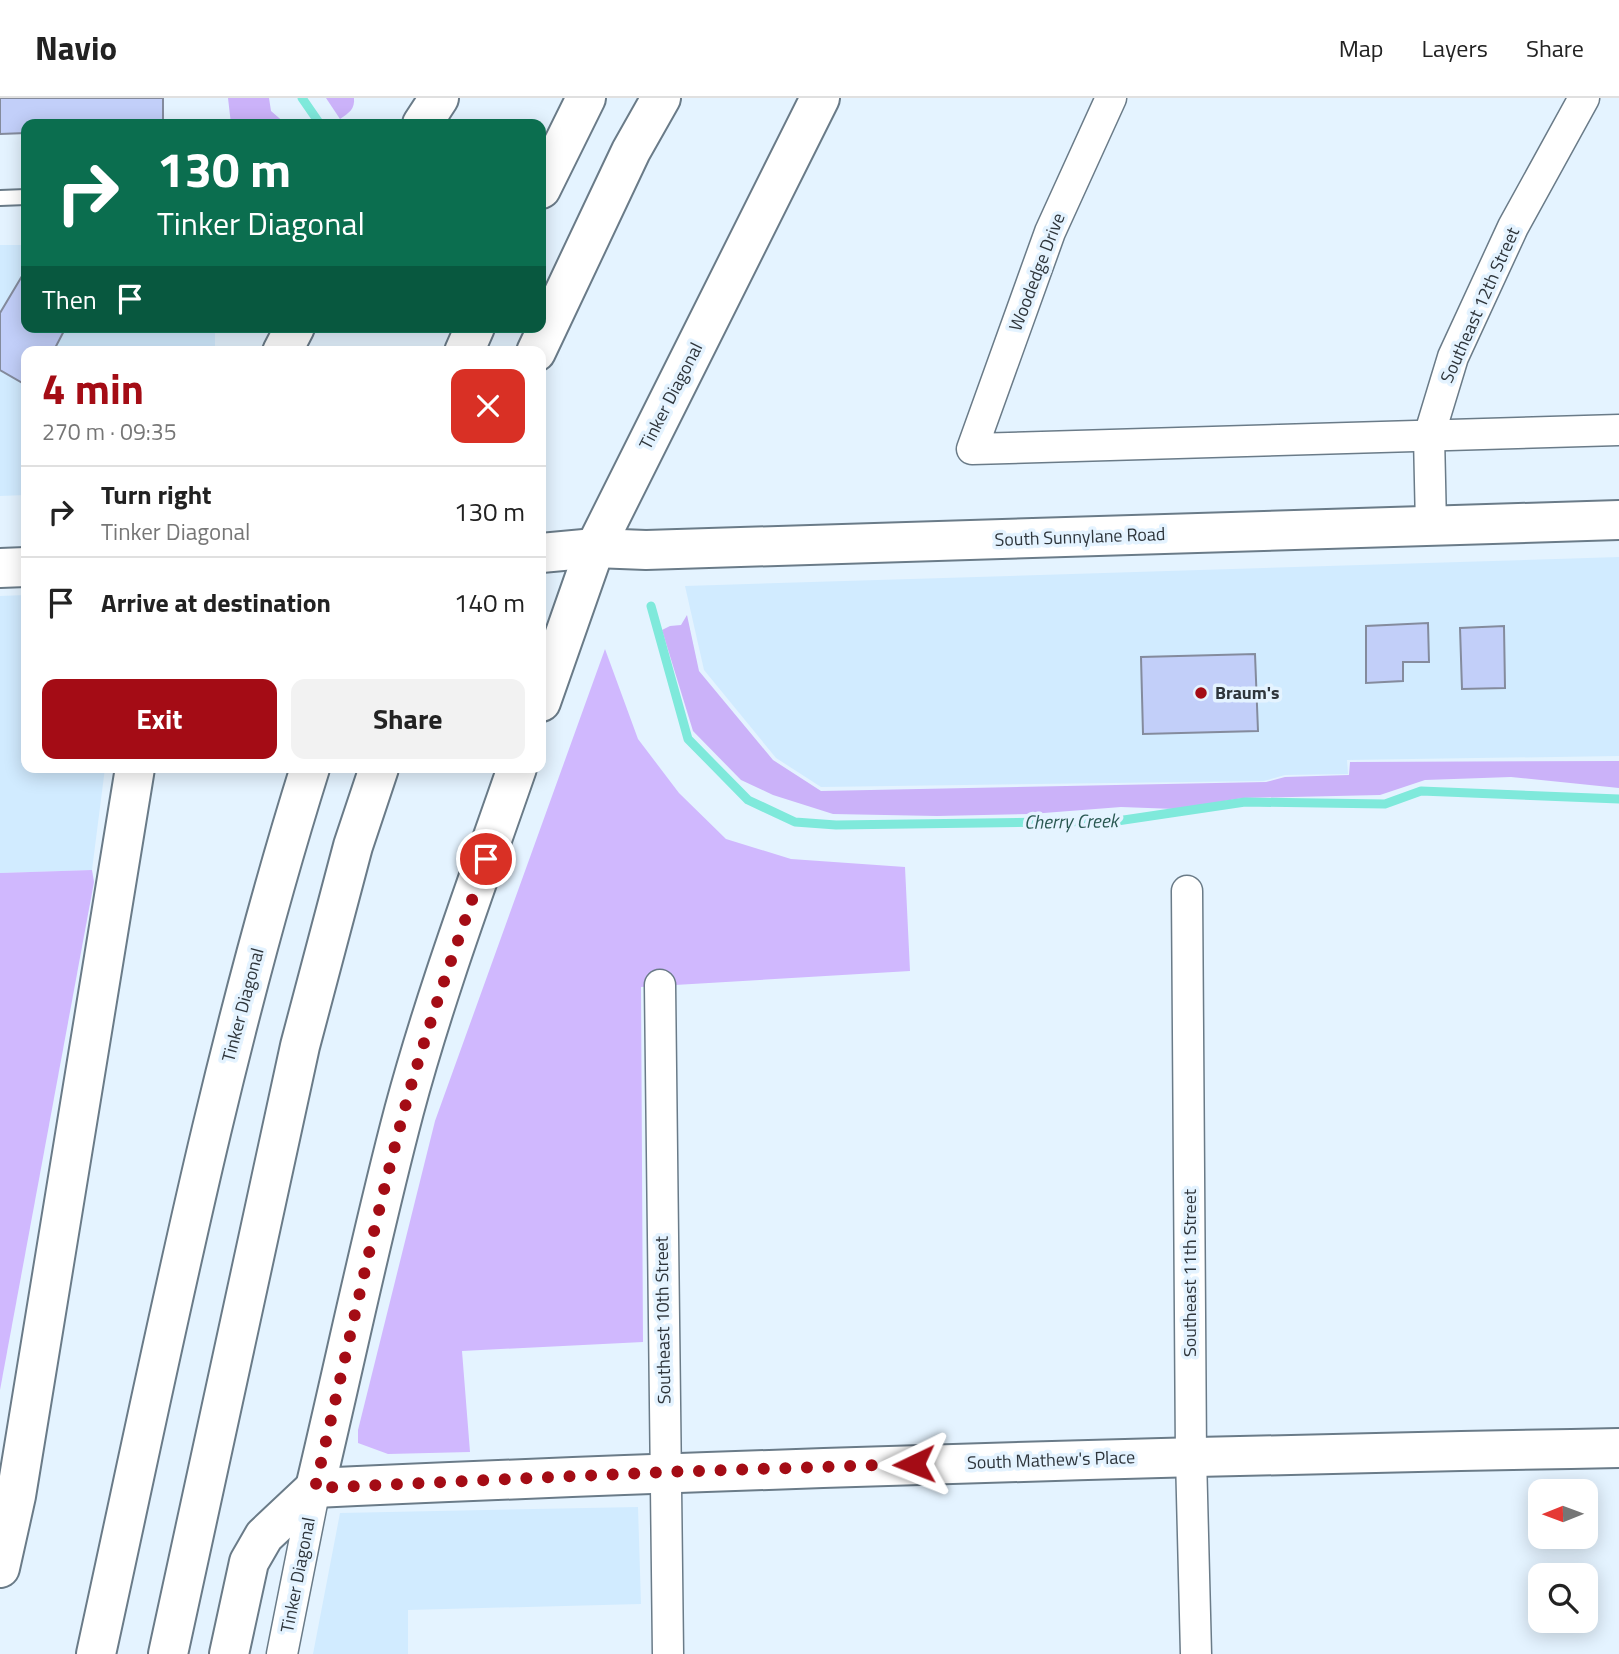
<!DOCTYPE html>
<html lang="en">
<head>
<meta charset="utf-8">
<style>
  :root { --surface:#fff; --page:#f2f2f2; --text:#222; --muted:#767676; --line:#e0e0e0; --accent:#a40c15 }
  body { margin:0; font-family:"Titillium Web",sans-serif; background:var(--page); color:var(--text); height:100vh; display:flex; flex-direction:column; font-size:26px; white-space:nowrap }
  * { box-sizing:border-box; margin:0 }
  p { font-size:23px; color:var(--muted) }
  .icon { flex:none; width:38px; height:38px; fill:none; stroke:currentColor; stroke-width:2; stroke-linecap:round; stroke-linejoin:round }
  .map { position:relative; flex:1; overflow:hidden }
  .drawer { position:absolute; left:21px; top:248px; width:525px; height:427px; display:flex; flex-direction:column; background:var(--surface); border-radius:14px; box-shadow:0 4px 18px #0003 }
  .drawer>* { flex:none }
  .banner { position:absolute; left:21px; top:21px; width:525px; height:214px; border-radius:14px; box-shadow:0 4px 18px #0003; background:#0b6e4f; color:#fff; overflow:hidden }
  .needle { width:46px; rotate:269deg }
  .controls { position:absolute; left:1528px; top:1381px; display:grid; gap:14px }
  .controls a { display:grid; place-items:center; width:70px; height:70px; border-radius:14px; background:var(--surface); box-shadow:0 4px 18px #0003; font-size:35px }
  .pin { position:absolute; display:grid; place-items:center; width:60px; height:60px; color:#fff; margin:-30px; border:4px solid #fff; border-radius:50%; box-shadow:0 2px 7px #0007 }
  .me { position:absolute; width:77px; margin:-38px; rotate:268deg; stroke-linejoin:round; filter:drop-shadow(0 0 5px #0008) }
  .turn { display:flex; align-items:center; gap:24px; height:147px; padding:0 21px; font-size:32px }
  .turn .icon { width:91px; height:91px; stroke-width:2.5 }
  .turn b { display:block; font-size:49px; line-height:60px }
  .then { display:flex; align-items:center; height:66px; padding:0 21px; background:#0003; gap:14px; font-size:26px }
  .round { display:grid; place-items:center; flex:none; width:74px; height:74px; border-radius:14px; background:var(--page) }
  .overview { display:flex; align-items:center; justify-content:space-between; height:119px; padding:0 21px }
  h1 { font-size:42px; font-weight:700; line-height:52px; color:var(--accent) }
  .primary-button { display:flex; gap:14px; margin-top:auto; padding:14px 21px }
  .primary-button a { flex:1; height:80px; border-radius:14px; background:var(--accent); color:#fff; font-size:28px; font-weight:700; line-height:80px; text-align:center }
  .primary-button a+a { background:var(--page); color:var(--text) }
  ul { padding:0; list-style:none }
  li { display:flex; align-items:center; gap:21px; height:91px; padding:0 21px; border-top:2px solid var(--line) }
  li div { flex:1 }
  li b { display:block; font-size:26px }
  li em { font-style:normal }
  header { display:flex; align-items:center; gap:42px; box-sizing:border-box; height:98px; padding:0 35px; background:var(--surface); border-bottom:2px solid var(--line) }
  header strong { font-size:33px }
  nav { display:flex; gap:38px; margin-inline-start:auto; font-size:24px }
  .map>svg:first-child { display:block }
</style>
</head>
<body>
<header>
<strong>Navio</strong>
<nav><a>Map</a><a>Layers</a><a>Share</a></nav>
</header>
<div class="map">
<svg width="1619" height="1556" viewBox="0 0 1619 1556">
  <rect width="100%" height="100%" fill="#e4f3ff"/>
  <g fill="#d1ebff">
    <polygon points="0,147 26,147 26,229 215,229 215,254 26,254 26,397 0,398"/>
    <polygon points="1619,459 1619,658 1347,662 1348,676 1285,677 1264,683 821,689 776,660 704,572 685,488"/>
    <polygon points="26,497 26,670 105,670 92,772 0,775 0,498"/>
    <polygon points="638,1409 641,1506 408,1512 408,1556 313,1556 340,1415"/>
  </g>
  <g fill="#d0b8fe">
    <polygon points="605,551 638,641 679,695 726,741 791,761 905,769 910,873 641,889 643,1244 462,1253 470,1354 388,1356 358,1345 358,1332 435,1023"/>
    <polygon points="92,772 94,784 0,1292 0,775"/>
  </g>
  <g fill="#cbb2f9">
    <polygon points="228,0 269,0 271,13 286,26 231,26"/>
    <path d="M326,0H354C355,11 349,15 340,21Z"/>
    <polygon points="687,517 699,573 773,662 821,693 1266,684 1285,679 1349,677 1350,664 1619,663 1619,690 1511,679 1425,682 1380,697 1243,700 1175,711 1121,709 1031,716 937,718 833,716 773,697 741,682 693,633 662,532 670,528 681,527"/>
  </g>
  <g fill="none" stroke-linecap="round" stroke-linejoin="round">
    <g stroke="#7fe9db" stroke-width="9">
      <polyline points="302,0 320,26"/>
      <polyline points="651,508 688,641 748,702 795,724 836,727 1117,723 1245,704 1385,706 1421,693 1619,701"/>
    </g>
  </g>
  <g fill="#c2cff9" stroke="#848b9d" stroke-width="2">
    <polygon points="0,0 163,0 163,26 26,26 26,35 0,36"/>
    <polygon points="25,173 26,229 66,229 53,254 26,254 26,287 0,272 0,215"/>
    <polygon points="1428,525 1429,564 1403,564 1403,583 1366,585 1366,528"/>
    <polygon points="1504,528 1505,590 1462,591 1460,530"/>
    <polygon points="1255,556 1258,633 1143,636 1141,559"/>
  </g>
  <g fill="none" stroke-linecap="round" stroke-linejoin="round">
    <g stroke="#6a7b88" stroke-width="18">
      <polyline id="lane" points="0,100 26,99"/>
    </g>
    <g stroke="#6a7b88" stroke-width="33">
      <g id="street">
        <polyline points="1111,0 1050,134 972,351 1619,332"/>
        <polyline points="1431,428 1429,338 1453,259 1513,129 1584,0"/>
        <polyline points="1187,793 1191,1358 1196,1556"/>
        <polyline points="660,887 668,1556"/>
        <polyline points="282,1556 315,1390"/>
      </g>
    </g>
    <g stroke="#6a7b88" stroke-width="42">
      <g id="secondary">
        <polyline points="422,26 439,0"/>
        <polyline points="282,254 295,229"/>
        <polyline points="541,455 595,450 646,452 1619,422"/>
        <polyline points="0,470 26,469"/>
        <polyline points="541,604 595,450 820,0"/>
        <path d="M517,670C478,783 435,897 404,1013C371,1138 345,1264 315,1390C750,1370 1184,1358 1619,1350"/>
        <polyline points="0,1470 16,1398 135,670"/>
      </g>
    </g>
    <g stroke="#6a7b88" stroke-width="42">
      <g id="highway">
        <polyline points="541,91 586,0"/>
        <polyline points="464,254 475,229"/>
        <polyline points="536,254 631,53 661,0"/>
        <path d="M96,1556C161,1259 219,960 310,670"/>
        <polyline points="168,1556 300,948 353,748 379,670"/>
        <polyline points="229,1556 249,1464 264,1438 315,1390"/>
      </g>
    </g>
    <use href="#lane" stroke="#fff" stroke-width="14"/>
    <use href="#street" stroke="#fff" stroke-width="30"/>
    <use href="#secondary" stroke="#fff" stroke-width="38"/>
    <use href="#highway" stroke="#fff" stroke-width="38"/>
  </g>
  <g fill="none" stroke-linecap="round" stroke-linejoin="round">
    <path stroke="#a40c15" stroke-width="12" stroke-dasharray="0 21.6" d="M486,761C458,844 427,928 404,1013C371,1138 345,1264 315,1390L665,1374L914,1366"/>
  </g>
  <circle fill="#a40c15" stroke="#e4f3ff" stroke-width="2.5" cx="1201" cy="595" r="7"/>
  <g text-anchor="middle" stroke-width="7" stroke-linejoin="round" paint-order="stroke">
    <g font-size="18" fill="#2e353b" stroke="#e4f3ff">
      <text transform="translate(1037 174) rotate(-69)" y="6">Woodedge Drive</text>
      <text transform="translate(1480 207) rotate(-66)" y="6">Southeast 12th Street</text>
      <text transform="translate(671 298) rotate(-63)" y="6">Tinker Diagonal</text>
      <text transform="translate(1080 439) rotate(-2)" y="6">South Sunnylane Road</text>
      <text transform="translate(243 907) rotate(-75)" y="6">Tinker Diagonal</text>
      <text transform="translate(1190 1175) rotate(-90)" y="6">Southeast 11th Street</text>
      <text transform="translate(663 1222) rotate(-91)" y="6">Southeast 10th Street</text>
      <text transform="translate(1051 1362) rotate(-2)" y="6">South Mathew's Place</text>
      <text transform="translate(298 1477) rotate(-79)" y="6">Tinker Diagonal</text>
    </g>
    <g font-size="18" font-weight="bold" fill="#2e353b" stroke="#e4f3ff" text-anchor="start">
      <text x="1215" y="601">Braum's</text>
    </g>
    <g font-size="19" font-style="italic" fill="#2a5852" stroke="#e4f3ff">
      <text transform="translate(1071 723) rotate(-1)" y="7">Cherry Creek</text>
    </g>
  </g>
</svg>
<div class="controls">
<a><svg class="needle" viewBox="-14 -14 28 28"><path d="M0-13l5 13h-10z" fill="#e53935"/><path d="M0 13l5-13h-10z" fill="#767676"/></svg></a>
<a><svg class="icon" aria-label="search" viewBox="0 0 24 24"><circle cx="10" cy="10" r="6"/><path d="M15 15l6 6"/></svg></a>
</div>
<div class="pin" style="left:486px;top:761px;background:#d93025"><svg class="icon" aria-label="arrive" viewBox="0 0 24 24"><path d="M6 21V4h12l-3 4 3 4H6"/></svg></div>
<svg class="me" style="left:914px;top:1366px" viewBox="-20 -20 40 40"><path d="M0-17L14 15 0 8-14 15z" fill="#a40c15" stroke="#fff" stroke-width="4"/></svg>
<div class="banner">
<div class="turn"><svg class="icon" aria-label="right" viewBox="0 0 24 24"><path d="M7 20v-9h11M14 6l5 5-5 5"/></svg><div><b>130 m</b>Tinker Diagonal</div></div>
<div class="then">Then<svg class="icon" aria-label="arrive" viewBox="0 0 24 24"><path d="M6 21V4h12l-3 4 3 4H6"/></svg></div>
</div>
<section class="drawer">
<div class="overview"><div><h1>4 min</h1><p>270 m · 09:35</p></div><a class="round" style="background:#d93025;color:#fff"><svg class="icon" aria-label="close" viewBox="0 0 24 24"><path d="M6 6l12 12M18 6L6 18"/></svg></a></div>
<ul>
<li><svg class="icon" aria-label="right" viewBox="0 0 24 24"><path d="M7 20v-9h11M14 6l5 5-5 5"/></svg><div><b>Turn right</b><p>Tinker Diagonal</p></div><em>130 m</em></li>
<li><svg class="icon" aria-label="arrive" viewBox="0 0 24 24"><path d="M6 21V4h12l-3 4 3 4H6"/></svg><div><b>Arrive at destination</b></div><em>140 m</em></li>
</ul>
<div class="primary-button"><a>Exit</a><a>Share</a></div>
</section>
</div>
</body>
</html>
